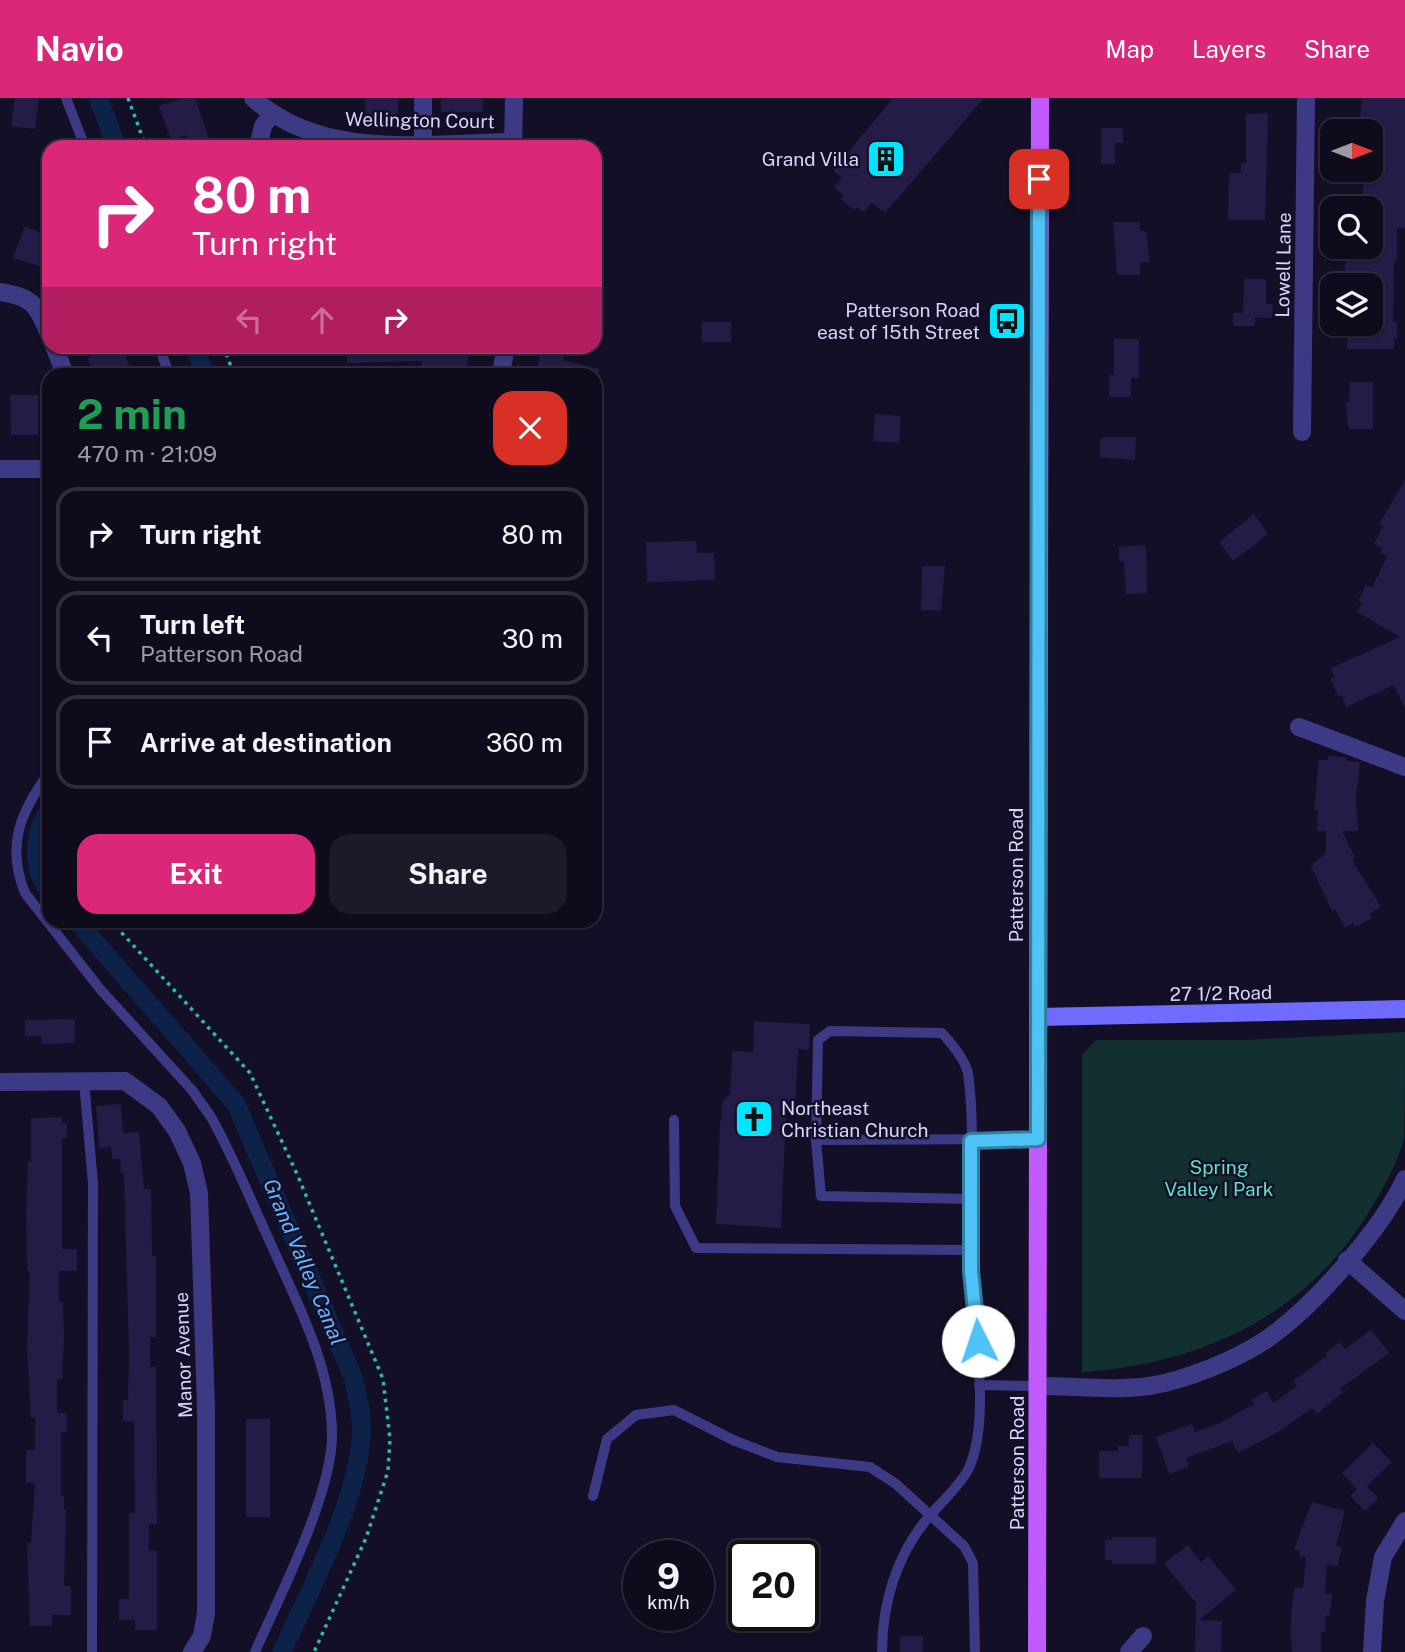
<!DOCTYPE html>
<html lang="en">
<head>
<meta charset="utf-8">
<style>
  :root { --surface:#0e0b1c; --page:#1c1929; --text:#f1f3f6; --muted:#9b9ba3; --line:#2e2b3b; --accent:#db2777 }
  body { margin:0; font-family:"Public Sans",sans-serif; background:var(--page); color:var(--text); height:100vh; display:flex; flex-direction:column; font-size:26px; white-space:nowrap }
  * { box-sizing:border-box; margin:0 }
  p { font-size:23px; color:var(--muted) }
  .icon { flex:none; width:38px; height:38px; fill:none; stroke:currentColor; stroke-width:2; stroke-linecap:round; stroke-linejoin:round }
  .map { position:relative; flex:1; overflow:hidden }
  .side { position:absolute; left:42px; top:270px; width:560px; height:560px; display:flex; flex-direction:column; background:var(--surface); border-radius:21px; box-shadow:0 2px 5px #0004,0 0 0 2px var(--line) }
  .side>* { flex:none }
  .hud { position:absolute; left:42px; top:42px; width:560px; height:214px; border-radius:21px; box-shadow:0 2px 5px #0004,0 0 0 2px var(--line); background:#db2777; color:#fff; overflow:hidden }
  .needle { width:46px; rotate:90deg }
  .buttons { position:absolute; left:1320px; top:21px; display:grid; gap:14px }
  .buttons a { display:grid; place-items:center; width:63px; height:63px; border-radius:14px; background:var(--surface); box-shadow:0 2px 5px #0004,0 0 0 2px var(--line); font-size:35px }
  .speed { position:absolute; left:623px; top:1442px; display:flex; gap:14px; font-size:35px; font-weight:700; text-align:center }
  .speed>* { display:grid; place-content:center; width:91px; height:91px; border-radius:50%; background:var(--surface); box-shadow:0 2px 5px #0004,0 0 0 2px var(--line); line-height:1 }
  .speed small { font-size:18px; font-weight:400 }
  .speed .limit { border:4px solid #111; border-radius:10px; background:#fff; color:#111 }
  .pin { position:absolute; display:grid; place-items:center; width:60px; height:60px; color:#fff; margin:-30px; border-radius:14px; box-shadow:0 4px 10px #0006 }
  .me { position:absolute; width:77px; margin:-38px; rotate:356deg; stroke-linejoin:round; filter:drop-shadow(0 0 5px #0008) }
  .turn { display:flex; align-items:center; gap:24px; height:147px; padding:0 35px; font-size:32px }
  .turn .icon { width:91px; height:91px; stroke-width:2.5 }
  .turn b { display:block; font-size:49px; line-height:60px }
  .lanes { display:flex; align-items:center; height:66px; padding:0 35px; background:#0003; justify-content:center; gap:35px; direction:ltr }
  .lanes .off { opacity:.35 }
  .round { display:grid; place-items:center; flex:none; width:74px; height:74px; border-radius:21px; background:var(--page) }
  .summary { display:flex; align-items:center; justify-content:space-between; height:119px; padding:0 35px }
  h1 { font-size:42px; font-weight:700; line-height:52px; color:#1e9e55 }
  .cta { display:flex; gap:14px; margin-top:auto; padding:14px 35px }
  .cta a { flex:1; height:80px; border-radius:21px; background:var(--accent); color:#fff; font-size:28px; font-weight:700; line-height:80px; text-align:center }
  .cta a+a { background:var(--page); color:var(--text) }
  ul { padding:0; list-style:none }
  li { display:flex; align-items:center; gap:21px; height:94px; margin:0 14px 10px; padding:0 21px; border:4px solid var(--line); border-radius:21px }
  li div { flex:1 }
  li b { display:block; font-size:26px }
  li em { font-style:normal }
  header { display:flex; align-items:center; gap:42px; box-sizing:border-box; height:98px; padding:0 35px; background:var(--accent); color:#fff }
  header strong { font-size:33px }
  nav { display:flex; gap:38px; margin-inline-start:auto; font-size:24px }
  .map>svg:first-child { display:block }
</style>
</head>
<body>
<header>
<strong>Navio</strong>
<nav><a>Map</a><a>Layers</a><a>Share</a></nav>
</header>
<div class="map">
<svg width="1405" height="1554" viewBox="0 0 1405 1554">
  <rect width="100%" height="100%" fill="#130f26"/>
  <path fill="#12302f" d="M1405,934C1405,963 1405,1015 1404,1040C1398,1064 1385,1087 1373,1107C1310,1216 1203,1266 1082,1274V957L1096,942H1244Z"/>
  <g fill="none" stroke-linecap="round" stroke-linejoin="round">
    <g stroke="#0c2248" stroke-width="19">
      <polyline points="98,0 117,49"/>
      <polyline points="194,248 205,276"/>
      <path d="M49,713C33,736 31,771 49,792"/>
      <path d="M76,822L236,1006L353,1279C356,1293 360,1307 361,1321C367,1387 309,1493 282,1554"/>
    </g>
  </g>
  <g fill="#241b47">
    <polygon points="15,0 39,0 35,31 11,28"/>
    <polygon points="183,0 195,0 212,49 186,49 186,37 171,42 159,8"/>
    <rect x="365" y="0" width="33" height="17"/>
    <rect x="441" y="0" width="42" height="14"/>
    <polygon points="893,0 984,0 885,115 872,105 864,114 857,109 854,112 841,101 844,98 834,89 842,80 833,72"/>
    <polygon points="1362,0 1405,0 1405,130 1397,130 1397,163 1394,163 1393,224 1397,224 1397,241 1394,241 1394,251 1347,251 1347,226 1370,226 1370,187 1344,187 1346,149 1370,149 1370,110 1363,110 1363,72 1370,72 1370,33 1359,33"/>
    <polygon points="1268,15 1265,122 1228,122 1229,75 1241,75 1241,65 1246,65 1246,16"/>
    <polygon points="1101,30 1123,30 1123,45 1115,45 1115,66 1101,66"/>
    <polygon points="1113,124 1140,124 1140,133 1146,133 1150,164 1140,165 1140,177 1117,177"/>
    <polygon points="25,128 49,138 49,171 13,160"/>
    <polygon points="1244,181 1266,181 1266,206 1273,206 1272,220 1255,219 1255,228 1233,228 1233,215 1243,215"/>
    <rect x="702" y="224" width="29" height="20"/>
    <polygon points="1114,241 1139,241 1139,280 1131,280 1131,299 1109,299 1109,277 1114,277"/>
    <polygon points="88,248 121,248 129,267 105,276 95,276 88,260 92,258"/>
    <polygon points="347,248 470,248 465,276 420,276 422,263 347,265"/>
    <polygon points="542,248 565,253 563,262 599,271 599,276 536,276"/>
    <polygon points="1350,284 1373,284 1373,331 1349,331 1345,304 1349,304"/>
    <polygon points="10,297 38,297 38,337 11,337"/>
    <polygon points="875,316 901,318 899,345 873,343"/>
    <polygon points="1106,339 1136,339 1135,362 1100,359 1100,341"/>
    <polygon points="1405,382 1405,611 1394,587 1346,609 1342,597 1338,598 1331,581 1334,579 1331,570 1400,539 1357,514 1362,505 1358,503 1366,487 1372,490 1387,458 1380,455 1382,450 1374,446 1383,428 1379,426"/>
    <polygon points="1254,416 1268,436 1233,463 1219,444"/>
    <polygon points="696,443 697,455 714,455 715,482 647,484 646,444"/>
    <polygon points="1142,447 1146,448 1147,495 1126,496 1124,463 1119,463 1119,449"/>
    <polygon points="922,468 945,468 941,513 921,512"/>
    <polygon points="1328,658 1345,659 1347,663 1360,664 1356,699 1358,733 1342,733 1354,757 1353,764 1381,809 1369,816 1372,820 1355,829 1353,825 1345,830 1335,811 1332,813 1311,768 1326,755 1326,733 1317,733 1318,712 1314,712 1319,662 1328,662"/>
    <polygon points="75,921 75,945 42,946 42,938 25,938 25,922"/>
    <polygon points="754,923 810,926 809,952 798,951 795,1013 786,1013 781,1130 716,1126 720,1028 723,1003 730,996 732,953 753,954"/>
    <polygon points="121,1006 123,1035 139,1034 144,1091 151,1091 152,1158 156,1158 156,1239 150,1239 150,1269 156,1269 157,1426 149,1426 149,1452 157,1453 157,1532 135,1532 135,1522 119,1522 119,1501 129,1501 129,1415 135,1415 134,1324 123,1323 123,1302 128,1302 129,1258 124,1075 121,1075 120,1061 112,1061 111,1049 99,1050 96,1008"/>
    <polygon points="62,1019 62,1025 67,1025 67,1040 62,1040 62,1151 77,1151 77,1173 59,1173 59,1204 63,1204 64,1242 62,1281 57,1281 57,1315 67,1315 67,1334 61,1334 61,1398 64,1398 64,1411 66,1411 64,1488 71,1488 71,1517 52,1517 52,1528 30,1528 27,1445 31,1445 35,1385 26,1385 26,1352 35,1352 35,1320 31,1320 27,1249 30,1173 27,1173 26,1111 28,1064 31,1064 31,1020"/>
    <polygon points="1371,1232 1389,1255 1340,1291 1343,1294 1317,1316 1312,1310 1278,1334 1238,1355 1232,1343 1186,1360 1189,1369 1169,1376 1156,1339 1192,1326 1195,1334 1220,1325 1254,1306 1251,1302 1267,1293 1273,1305 1297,1288 1293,1283 1327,1258 1325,1256 1340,1244 1345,1251"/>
    <rect x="246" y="1321" width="24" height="98"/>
    <polygon points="1129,1337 1143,1337 1142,1380 1099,1380 1099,1353 1118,1353 1118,1348 1129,1348"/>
    <polygon points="1373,1345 1392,1364 1367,1388 1378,1400 1365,1413 1350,1398 1357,1391 1342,1375"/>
    <polygon points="1312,1404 1345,1413 1336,1448 1342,1450 1337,1469 1327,1466 1325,1496 1332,1496 1330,1518 1326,1517 1325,1534 1321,1533 1321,1554 1292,1554 1290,1531 1294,1490 1303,1490 1306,1460 1299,1458 1300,1453 1294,1451"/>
    <polygon points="1112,1439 1156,1439 1156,1466 1112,1466 1112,1462 1105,1462 1105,1442 1112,1442"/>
    <polygon points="1188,1447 1201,1464 1208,1458 1236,1492 1199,1522 1222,1523 1221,1554 1195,1554 1196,1505 1164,1466"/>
    <rect x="900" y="1538" width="23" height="16"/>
  </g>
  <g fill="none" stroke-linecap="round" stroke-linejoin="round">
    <g stroke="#2fb8b0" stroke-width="3.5" stroke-dasharray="3.5 5" stroke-linecap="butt">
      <polyline points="128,0 146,49"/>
      <polyline points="223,248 234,276"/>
      <polyline points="110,822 250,975 297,1076 383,1281 390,1341 388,1373 366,1440 314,1554"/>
    </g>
    <g stroke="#3d3a85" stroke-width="10">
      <polyline points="66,0 85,49"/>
      <polyline points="159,248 169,276"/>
      <path d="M49,675C20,714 6,748 25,795L100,891L192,992L211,1019C234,1060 251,1103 270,1144C297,1205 331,1267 332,1335C333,1395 280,1497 255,1554"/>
      <polyline points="84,983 93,1086 92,1554"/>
      <polyline points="674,1022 675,1108 696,1150 971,1152"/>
      <polyline points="816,1042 1038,1041"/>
      <polyline points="979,1287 1038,1288"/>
      <polyline points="593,1398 607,1341 636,1317 674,1312 733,1342 777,1359 870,1369 896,1386 964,1448 973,1465 975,1554"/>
      <path d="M882,1554C882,1507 896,1458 927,1421C939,1406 959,1389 968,1372C992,1323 973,1225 971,1171C967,1106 977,1040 968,975C965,961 951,945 942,935L830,933L818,942L816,1042L821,1098L971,1101"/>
    </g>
    <g stroke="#3d3a85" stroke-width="18">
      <path d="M253,0C321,63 427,45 513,44"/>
      <polyline points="423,45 423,0"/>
      <polyline points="258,49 263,28 271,17"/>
      <polyline points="513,49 514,0"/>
      <path d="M0,194C32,199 37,206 49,236"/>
      <polyline points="54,248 65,276"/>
      <polyline points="501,276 506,248"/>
      <polyline points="1302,334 1306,0"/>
      <polyline points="0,371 49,371"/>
      <polyline points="1299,629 1405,669"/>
      <polyline points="0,984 125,983 159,1008 177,1033 192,1065 199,1095 206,1310 206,1515 202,1538 192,1554"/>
      <polyline points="1347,1162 1405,1213"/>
      <path d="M1038,1288C1074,1288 1114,1293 1149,1288C1184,1283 1238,1261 1267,1241C1314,1208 1381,1132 1405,1081"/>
      <polyline points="1129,1554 1143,1538"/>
      <polyline points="1372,1554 1375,1503 1383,1459 1405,1423"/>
    </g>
    <polyline stroke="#6f6bff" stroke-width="18" points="1038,919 1405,911"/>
    <polyline stroke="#c25bff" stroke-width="18" points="1037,1554 1040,0"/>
  </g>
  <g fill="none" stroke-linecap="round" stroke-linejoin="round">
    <g stroke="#337fa1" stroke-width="18">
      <polyline id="route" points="978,1243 971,1173 971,1043 1038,1041 1039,81"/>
    </g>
    <use href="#route" stroke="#4fc3f7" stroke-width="12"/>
  </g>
  <defs>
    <g id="building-square" transform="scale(2.0125)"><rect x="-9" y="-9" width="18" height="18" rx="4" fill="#00e5ff" stroke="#130f26"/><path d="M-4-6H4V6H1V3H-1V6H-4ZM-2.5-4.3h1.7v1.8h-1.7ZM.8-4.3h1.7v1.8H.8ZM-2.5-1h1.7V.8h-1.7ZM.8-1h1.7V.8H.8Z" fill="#111"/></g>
    <g id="bus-square" transform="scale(2.0125)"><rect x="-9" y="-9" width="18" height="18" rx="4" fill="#00e5ff" stroke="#130f26"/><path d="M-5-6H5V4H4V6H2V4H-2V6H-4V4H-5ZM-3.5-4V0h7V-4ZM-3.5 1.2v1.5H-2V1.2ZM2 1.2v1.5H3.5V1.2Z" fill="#111"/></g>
    <g id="church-square" transform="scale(2.0125)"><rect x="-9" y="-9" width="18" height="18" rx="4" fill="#00e5ff" stroke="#130f26"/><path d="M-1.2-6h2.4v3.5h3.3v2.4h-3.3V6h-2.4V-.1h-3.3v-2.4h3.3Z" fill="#111"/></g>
  </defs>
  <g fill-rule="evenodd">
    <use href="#building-square" x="886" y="61"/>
    <use href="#bus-square" x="1007" y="223"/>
    <use href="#church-square" x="754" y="1021"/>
  </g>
  <g text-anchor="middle" stroke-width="5" stroke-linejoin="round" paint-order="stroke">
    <g font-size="19" fill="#d9d4ff" stroke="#130f26">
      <text transform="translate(420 22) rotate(1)" y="7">Wellington Court</text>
      <text transform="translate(1283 167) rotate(-89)" y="7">Lowell Lane</text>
      <text transform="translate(1016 777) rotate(-90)" y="7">Patterson Road</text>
      <text transform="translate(1221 895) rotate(-1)" y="7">27 1/2 Road</text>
      <text transform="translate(183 1257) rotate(-92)" y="7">Manor Avenue</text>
      <text transform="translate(1017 1365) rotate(-90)" y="7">Patterson Road</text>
    </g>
    <g font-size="19" fill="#d9d4ff" stroke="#130f26" text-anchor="end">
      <text x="859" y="68">Grand Villa</text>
      <text x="980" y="219">Patterson Road<tspan x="980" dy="22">east of 15th Street</tspan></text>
      <text x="781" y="1017" text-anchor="start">Northeast<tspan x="781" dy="22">Christian Church</tspan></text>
    </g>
    <g font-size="19" fill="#5fe0c0" stroke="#130f26">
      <text x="1219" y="1076">Spring<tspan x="1219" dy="22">Valley I Park</tspan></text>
    </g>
    <g font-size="21" font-style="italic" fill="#62b6ff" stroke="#130f26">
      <text transform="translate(304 1164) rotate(67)" y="7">Grand Valley Canal</text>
    </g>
  </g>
</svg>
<div class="buttons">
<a><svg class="needle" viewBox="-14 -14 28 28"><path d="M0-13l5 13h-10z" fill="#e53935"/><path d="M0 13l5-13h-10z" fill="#9b9ba3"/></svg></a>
<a><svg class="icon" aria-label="search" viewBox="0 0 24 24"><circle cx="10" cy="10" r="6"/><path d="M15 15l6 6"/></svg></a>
<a><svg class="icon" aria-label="layers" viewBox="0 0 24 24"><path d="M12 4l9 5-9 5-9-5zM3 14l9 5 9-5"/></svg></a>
</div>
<div class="speed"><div>9<small>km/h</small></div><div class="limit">20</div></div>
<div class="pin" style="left:1039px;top:81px;background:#d93025"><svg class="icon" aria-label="arrive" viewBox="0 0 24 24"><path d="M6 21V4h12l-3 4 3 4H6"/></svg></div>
<svg class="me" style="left:978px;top:1243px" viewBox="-20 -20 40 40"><circle r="19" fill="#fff"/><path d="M0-13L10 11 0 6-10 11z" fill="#4fc3f7"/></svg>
<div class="hud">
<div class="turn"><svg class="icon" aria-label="right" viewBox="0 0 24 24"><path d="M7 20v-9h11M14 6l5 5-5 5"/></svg><div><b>80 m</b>Turn right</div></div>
<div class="lanes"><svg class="icon off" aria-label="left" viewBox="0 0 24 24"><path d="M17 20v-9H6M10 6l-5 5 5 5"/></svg><svg class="icon off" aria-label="ahead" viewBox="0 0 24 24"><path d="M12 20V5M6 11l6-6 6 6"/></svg><svg class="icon" aria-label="right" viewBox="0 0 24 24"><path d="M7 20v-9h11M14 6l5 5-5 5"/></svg></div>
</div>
<section class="side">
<div class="summary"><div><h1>2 min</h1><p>470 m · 21:09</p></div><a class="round" style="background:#d93025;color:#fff"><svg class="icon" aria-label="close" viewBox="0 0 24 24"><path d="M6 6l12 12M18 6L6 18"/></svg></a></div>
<ul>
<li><svg class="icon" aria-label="right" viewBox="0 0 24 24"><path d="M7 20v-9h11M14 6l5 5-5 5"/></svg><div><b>Turn right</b></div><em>80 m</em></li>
<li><svg class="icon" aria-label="left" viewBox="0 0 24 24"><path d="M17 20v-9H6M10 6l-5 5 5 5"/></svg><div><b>Turn left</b><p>Patterson Road</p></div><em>30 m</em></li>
<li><svg class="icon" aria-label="arrive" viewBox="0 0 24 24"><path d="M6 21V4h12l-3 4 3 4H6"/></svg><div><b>Arrive at destination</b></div><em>360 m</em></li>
</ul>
<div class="cta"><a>Exit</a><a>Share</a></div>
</section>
</div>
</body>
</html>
